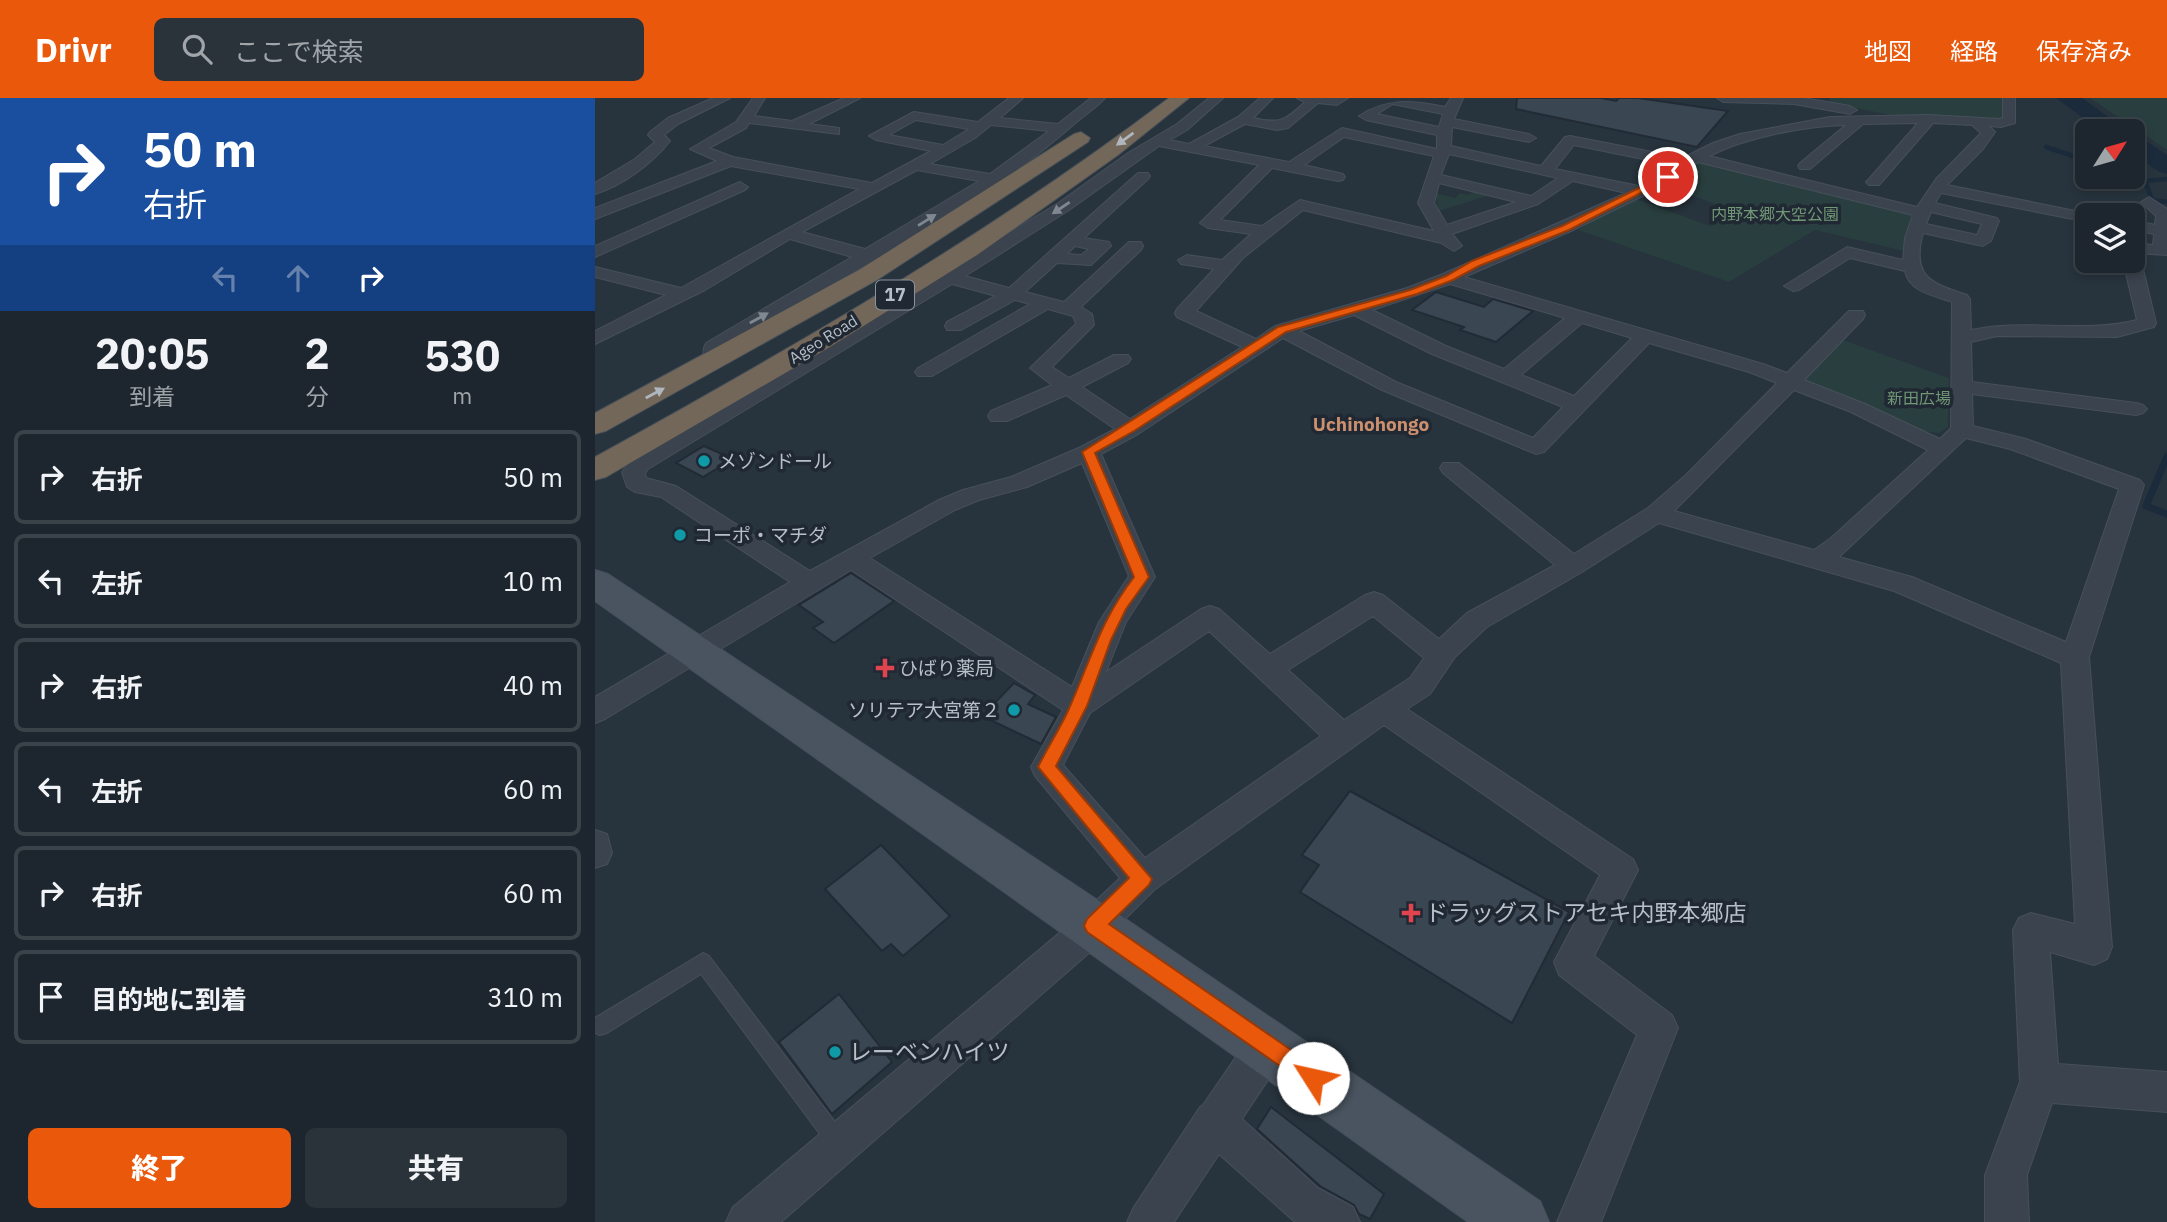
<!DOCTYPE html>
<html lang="ja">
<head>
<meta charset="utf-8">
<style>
  :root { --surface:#1d262e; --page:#2a323a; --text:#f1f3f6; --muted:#a0a5aa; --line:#3b434a; --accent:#ea580c }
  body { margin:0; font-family:"IBM Plex Sans","Noto Sans JP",sans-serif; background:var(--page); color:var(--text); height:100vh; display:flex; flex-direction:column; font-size:26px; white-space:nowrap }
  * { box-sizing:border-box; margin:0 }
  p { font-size:23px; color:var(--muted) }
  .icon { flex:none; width:38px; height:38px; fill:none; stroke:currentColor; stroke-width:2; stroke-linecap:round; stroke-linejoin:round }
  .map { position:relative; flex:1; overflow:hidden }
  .sheet { display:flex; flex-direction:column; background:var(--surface); width:595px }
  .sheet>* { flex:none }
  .top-card { background:#1a4fa0; color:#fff; overflow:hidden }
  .needle { width:46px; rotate:53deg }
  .controls { position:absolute; left:1480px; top:21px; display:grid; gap:14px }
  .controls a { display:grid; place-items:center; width:70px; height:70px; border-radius:10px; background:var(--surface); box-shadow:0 4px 10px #0003,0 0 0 2px var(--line); font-size:35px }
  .pin { position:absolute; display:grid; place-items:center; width:60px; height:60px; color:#fff; margin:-30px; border:4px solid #fff; border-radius:50%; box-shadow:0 2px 7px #0007 }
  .me { position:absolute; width:77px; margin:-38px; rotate:305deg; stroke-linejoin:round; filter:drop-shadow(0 0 5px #0008) }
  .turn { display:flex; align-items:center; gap:24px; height:147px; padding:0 28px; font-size:32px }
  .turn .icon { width:91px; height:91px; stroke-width:2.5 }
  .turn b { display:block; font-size:49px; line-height:60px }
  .lanes { display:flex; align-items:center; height:66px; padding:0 28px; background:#0003; justify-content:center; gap:35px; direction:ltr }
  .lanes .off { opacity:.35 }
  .eta { display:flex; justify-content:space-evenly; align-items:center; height:119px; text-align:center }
  .eta b { font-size:42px; font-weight:800; line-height:49px }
  .action { display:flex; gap:14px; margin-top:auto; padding:14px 28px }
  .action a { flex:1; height:80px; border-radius:10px; background:var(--accent); color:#fff; font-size:28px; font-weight:800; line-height:80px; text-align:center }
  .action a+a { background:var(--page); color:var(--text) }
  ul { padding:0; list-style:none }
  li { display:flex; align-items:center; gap:21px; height:94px; margin:0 14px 10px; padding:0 14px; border:4px solid var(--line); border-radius:10px }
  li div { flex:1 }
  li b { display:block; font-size:26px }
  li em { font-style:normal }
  header { display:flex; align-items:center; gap:42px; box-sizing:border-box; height:98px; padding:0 35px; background:var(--accent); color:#fff }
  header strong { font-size:33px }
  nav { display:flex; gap:38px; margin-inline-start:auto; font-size:24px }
  .search { width:490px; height:63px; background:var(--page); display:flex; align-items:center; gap:18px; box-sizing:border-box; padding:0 24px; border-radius:10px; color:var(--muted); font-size:26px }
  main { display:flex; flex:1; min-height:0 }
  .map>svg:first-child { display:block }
</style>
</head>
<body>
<header>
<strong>Drivr</strong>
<div class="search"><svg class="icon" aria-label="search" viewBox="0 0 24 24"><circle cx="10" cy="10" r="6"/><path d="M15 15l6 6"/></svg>ここで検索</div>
<nav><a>地図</a><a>経路</a><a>保存済み</a></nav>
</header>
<main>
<section class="sheet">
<div class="top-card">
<div class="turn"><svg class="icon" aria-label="right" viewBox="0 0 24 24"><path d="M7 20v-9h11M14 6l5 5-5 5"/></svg><div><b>50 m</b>右折</div></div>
<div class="lanes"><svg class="icon off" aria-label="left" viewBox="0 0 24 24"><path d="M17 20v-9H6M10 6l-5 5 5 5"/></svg><svg class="icon off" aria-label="ahead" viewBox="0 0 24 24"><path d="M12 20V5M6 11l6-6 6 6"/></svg><svg class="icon" aria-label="right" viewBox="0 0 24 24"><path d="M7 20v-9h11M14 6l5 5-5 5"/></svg></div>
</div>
<div class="eta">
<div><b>20:05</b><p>到着</p></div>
<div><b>2</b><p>分</p></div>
<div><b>530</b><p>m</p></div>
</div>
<ul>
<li><svg class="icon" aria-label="right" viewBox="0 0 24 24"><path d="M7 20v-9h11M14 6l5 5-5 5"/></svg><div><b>右折</b></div><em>50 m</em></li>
<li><svg class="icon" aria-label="left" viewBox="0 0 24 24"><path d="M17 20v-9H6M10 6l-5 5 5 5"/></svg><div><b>左折</b></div><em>10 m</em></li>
<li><svg class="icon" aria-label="right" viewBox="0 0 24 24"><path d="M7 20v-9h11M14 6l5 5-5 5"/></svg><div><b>右折</b></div><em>40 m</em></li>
<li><svg class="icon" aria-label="left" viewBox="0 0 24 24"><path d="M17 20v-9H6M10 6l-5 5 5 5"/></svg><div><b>左折</b></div><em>60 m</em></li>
<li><svg class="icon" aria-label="right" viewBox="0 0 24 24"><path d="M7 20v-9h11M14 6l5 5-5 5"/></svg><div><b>右折</b></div><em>60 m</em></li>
<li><svg class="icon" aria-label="arrive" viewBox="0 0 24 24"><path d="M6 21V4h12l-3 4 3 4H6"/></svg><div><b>目的地に到着</b></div><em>310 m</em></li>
</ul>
<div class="action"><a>終了</a><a>共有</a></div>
</section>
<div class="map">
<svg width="1572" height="1124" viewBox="0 0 1572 1124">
  <rect width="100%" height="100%" fill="#27333d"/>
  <g fill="#293e3e">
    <polygon points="1235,0 1410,0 1410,21 1301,18 1234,5"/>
    <polygon points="1495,0 1572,0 1572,52"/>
    <polygon points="1104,62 1317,115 1309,153 1220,132 1134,184 983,132 1010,115 1041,101 1115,128 1143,114 1067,87"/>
    <polygon points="883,91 899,96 844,113 840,95 860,100 865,95 873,97"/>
    <polygon points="1248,242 1354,280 1353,329 1344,335 1327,333 1206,283"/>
  </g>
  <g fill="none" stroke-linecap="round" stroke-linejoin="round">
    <g stroke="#1b2b3b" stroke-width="4.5">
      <polyline points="1451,49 1493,63"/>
      <polyline points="1572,81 1550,83 1557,102 1572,104"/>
    </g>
    <polyline stroke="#1b2b3b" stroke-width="7" points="1572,359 1551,408 1572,416"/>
    <g fill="#1b2b3b" fill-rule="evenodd">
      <polygon points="1461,0 1487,0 1533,33 1506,33"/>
      <polygon points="1538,38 1547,40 1572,57 1572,76 1563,73 1538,56"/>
    </g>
  </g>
  <g fill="#3a4753" stroke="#222b35" stroke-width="2">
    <polygon points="922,0 1006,0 1021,3 1024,0 1043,0 1133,13 1102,49 921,11"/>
    <polygon points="841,194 889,209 898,201 938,213 901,244 865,232 869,229 817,212"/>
    <polygon points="109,348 138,361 108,379 81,365"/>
    <polygon points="256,475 299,503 239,545 218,530 228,524 204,507"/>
    <polygon points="419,585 440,597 433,606 461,619 446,646 387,618"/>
    <polygon points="755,693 974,814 917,925 705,794 724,767 707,757"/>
    <polygon points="286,747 355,818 308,858 296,846 287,853 230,791"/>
    <polygon points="244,896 297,964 237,1016 184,944"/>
    <polygon points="676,1009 789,1096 775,1121 764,1116 759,1107 725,1088 662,1031"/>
  </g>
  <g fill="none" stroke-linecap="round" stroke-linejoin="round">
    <g stroke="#47505a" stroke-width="2">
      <polygon id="lane" points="108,855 114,858 250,1037 253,1044 250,1051 243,1054 236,1051 106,876 12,935 5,937 0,935 0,920"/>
    </g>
    <g stroke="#47505a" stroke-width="2">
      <g id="street">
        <path d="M118,0H135L83,26L69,37L75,43C58,65 27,88 0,96V85L40,61L60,44L53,37L55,34L73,20Z"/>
        <path d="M158,0H170L159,18L197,23L249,0H265L214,26L244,30V36L154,25L151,30L114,50L138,59L277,85L336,53L281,42L274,38L319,14L383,24L414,0H428L405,20L463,26L496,0H510C501,10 488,18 478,27C378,115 255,173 142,241L128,251L129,263L126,267H112C108,261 107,251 111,245L257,159L195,141L110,192L0,246V233L71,197L0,179V169L86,190L264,91L136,68L0,121V110L122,63L95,51L141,24ZM321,22L374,31L348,47L294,37ZM396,27L454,33L395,76L335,66L380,40ZM322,72L384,83L270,151L207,134Z"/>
        <path d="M614,0H628L592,32L575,42L594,46L643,19L665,0H678L658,20C685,26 690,23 710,4L702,0H753L742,7L723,5L693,30L682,32L650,26L609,48L694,64L747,30L842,51V37L771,22L764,18C791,0 817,2 850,9L856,0H868L859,21L934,36L941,40L934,44L857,29L856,48L946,68L970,39L975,38L1088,60L1118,45L1145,36L1235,19L1334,17L1405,21L1408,20V0H1420V25L1406,29L1394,28L1400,34L1388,51L1352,87L1500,117H1493V124L1346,95L1340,105L1402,120L1404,123L1396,143L1388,148L1328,135C1316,179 1336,185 1372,197L1375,201L1376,232C1430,220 1488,236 1542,222L1528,163H1538V158L1546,163L1561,225L1559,229L1522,239L1402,238L1376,244L1377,284L1541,305L1548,307L1552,311L1548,315L1541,317L1377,296L1378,328L1431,341L1545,382L1549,387L1494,559L1517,849L1512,861L1499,867L1455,854L1463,966L1572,974V1014L1457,1005L1432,1077L1434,1124H1390V1077L1425,984L1418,832L1424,820L1436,815L1480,826L1466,565L1299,493L1064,425L987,474L892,529L860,559L835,596L812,611L1038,761L1043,772L999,858L1077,917L1083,930L1006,1124H962L1042,937L964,877L959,864L1005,777L789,627L559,792L511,840L186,1124H131L138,1109L487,816L525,780L440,678L436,669L468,612L256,472L10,621L0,625V599L195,484L66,399L40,394L32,389L27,374L37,361L462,106L533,55L582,26ZM798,6L848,16L844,29L782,16ZM1323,25L1274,81L1271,84L1274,87H1284L1338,25L1377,27L1386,35L1341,81L1322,109L1114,58C1152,39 1210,28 1251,27L1205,65L1203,68L1205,71H1215L1268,26ZM749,39L839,58L823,105L839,133L705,102L667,128L625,122L677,70L743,83L748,82L750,79L748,76L709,67ZM979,47L1078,67L1044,88L960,71ZM564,48L664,67L605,125L613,130L656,136L627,162L592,157L583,162L586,166L619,171L582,211L580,215L582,219L647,249L535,321L487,289L533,265L536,261L533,257H519L474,280L457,269L499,227L497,216L486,209L546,152L548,148L546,144H534L469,204L430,194L462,165L496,167L516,148L514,144L489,140L553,81L555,78L553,75H543L414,190L370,178L474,112ZM854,56L949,77L963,80L936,98L846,77ZM1103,64L1318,117L1310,140L1308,162L1252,149L1189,188L1198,193L1204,192L1255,160L1310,173C1314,194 1340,198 1357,204L1356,330L1345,341L1270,306L1209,282L1268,221L1270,217L1268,213H1254L1192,275L1168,266L869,179L976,133L1070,87ZM978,83L1031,95L848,176L812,190L680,228L661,241L601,213L648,160L708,112L846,145L859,153L867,148L857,136L943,106ZM844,85L921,104L852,127L839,105ZM1336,114L1387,126L1382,137L1331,126ZM480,148L494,151L486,157L472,156ZM357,186L401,198L352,224L350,228L352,232H366L420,202L435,206L323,270L320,274L323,278H337L453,211L478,218L481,226L435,270L457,287L396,313L393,318L396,323H412L471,297L520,331L486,349L416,379L368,392L344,402L215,473L81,388L51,380L50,375L53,371ZM855,186L970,220L909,271L851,248L777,212ZM759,217L837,256L968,309L938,340L801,284L704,233ZM987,225L1037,240L979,298L926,277ZM688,240L787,292L941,356L949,354L1054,245L1154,274L1182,285L1091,377L1053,410L979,456L864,365H848L845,370L848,375L960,467L872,515L844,541L788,497L779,494L770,497L675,556L624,511L615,508L606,511L511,574L531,524L560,479L506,356L543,336ZM1199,292L1256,314L1333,352L1236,440L1219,452L1079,413ZM1371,340L1415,351L1524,391L1471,544L1317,479L1244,459ZM487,365L534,478L504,524L477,589L275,460L360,412L384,402L432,389ZM778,518L829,560L815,580L749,622L693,572ZM614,533L726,638L550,760L468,667L495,615Z"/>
        <polygon points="1122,0 1209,0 1255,8 1262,12 1255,16 1199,6 1128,4"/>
        <polygon points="145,84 153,89 150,92 0,159 0,148"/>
        <polygon points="1554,99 1572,111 1572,157 1538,155 1538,145 1558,147 1559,136 1538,132 1538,122 1560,127 1561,118 1546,104"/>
        <polygon points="0,732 12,736 17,755 12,766 0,770"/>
        <polygon points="672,929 686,934 691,948 686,962 647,1021 723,1090 758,1109 765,1124 700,1124 624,1056 579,1124 532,1124 539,1109 605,1009 608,1007 658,934"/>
      </g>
    </g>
    <g stroke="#47505a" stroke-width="2">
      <polygon id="secondary" points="0,472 13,476 516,811 945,1103 954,1124 873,1124 0,503"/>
    </g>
    <g stroke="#464f58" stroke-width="2">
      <g id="highway">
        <path d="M574,0H594L523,57L382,157L235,249L11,379L0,382V359C198,250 393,137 574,0Z"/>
        <polygon points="486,34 495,40 493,44 282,182 11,333 0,336 0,315 264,172 479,36"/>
      </g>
    </g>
    <use href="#lane" fill="#3b444e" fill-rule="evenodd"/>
    <use href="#street" fill="#3b444e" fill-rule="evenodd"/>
    <use href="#secondary" fill="#495460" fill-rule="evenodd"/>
    <use href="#highway" fill="#736759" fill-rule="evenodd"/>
  </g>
  <defs><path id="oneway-solid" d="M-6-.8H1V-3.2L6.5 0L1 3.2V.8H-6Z" transform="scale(1.75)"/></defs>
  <g fill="#b0b6bd">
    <use href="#oneway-solid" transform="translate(530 41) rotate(144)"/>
    <use href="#oneway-solid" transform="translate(60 295) rotate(-28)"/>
  </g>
  <g fill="#7f8891">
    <use href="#oneway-solid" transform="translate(466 110) rotate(146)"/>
    <use href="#oneway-solid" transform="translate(332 122) rotate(-32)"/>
    <use href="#oneway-solid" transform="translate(164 220) rotate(-29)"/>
  </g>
  <path fill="#ea580c" stroke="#983908" stroke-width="2" d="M1070,77L1077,79L974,132L884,168L858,182L822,196L691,234L539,333L500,355L554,479L531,511L516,542L492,608L461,668L557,781L554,787L514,826L725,972L729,980L725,988L718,991L492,834L489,828L492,821L534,780L443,669C453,648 467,628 476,606C497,558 506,522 539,479L487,354L683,229L815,192L851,178L877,163L967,128Z"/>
  <g fill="#0f9aa8" stroke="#202933" stroke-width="2.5">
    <circle cx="109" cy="363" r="7"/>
    <circle cx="85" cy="437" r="7"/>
    <circle cx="419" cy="612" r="7"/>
    <circle cx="240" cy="954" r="7"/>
  </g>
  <g fill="#e0444e" stroke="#202933" stroke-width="2.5">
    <path d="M286.5 559.5h7v7h7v7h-7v7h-7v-7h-7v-7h7z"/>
    <path d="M812.5 804.5h7v7h7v7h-7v7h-7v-7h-7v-7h7z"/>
  </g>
  <g text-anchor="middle" stroke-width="7" stroke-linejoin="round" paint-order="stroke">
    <g font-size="16" fill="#719776" stroke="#202933">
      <text x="1180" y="122">内野本郷大空公園</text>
      <text x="1324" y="306">新田広場</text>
    </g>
    <g font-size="16" fill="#b7bfc8" stroke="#202933">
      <text transform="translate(228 241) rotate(-32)" y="6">Ageo Road</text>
    </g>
    <rect fill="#202933" stroke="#8a929b" stroke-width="2" x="281" y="182.5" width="38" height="29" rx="5"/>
    <g font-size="18" font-weight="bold" fill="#b7bfc8">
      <text x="300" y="203">17</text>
    </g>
    <g font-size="19" font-weight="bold" fill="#cc906f" stroke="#202933">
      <text x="776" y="333">Uchinohongo</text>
    </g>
    <g font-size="19" fill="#b7bfc8" stroke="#202933" text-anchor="start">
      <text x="123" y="370">メゾンドール</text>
      <text x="99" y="444">コーポ・マチダ</text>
      <text x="304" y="577">ひばり薬局</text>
      <text x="405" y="619" text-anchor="end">ソリテア大宮第２</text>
    </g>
    <g font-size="23" fill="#b7bfc8" stroke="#202933" text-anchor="start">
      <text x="830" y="823">ドラッグストアセキ内野本郷店</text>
      <text x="254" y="962">レーベンハイツ</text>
    </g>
  </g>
</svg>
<div class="controls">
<a><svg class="needle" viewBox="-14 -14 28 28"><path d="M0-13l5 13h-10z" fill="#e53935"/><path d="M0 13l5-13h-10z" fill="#a0a5aa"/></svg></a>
<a><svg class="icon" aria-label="layers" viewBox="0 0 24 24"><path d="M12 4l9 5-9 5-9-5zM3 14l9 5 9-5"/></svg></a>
</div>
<div class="pin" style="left:1073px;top:79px;background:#d93025"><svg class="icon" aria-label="arrive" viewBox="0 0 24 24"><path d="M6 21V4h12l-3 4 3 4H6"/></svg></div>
<svg class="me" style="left:718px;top:980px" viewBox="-20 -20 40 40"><circle r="19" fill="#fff"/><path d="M0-13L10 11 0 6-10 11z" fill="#ea580c"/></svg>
</div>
</main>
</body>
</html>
